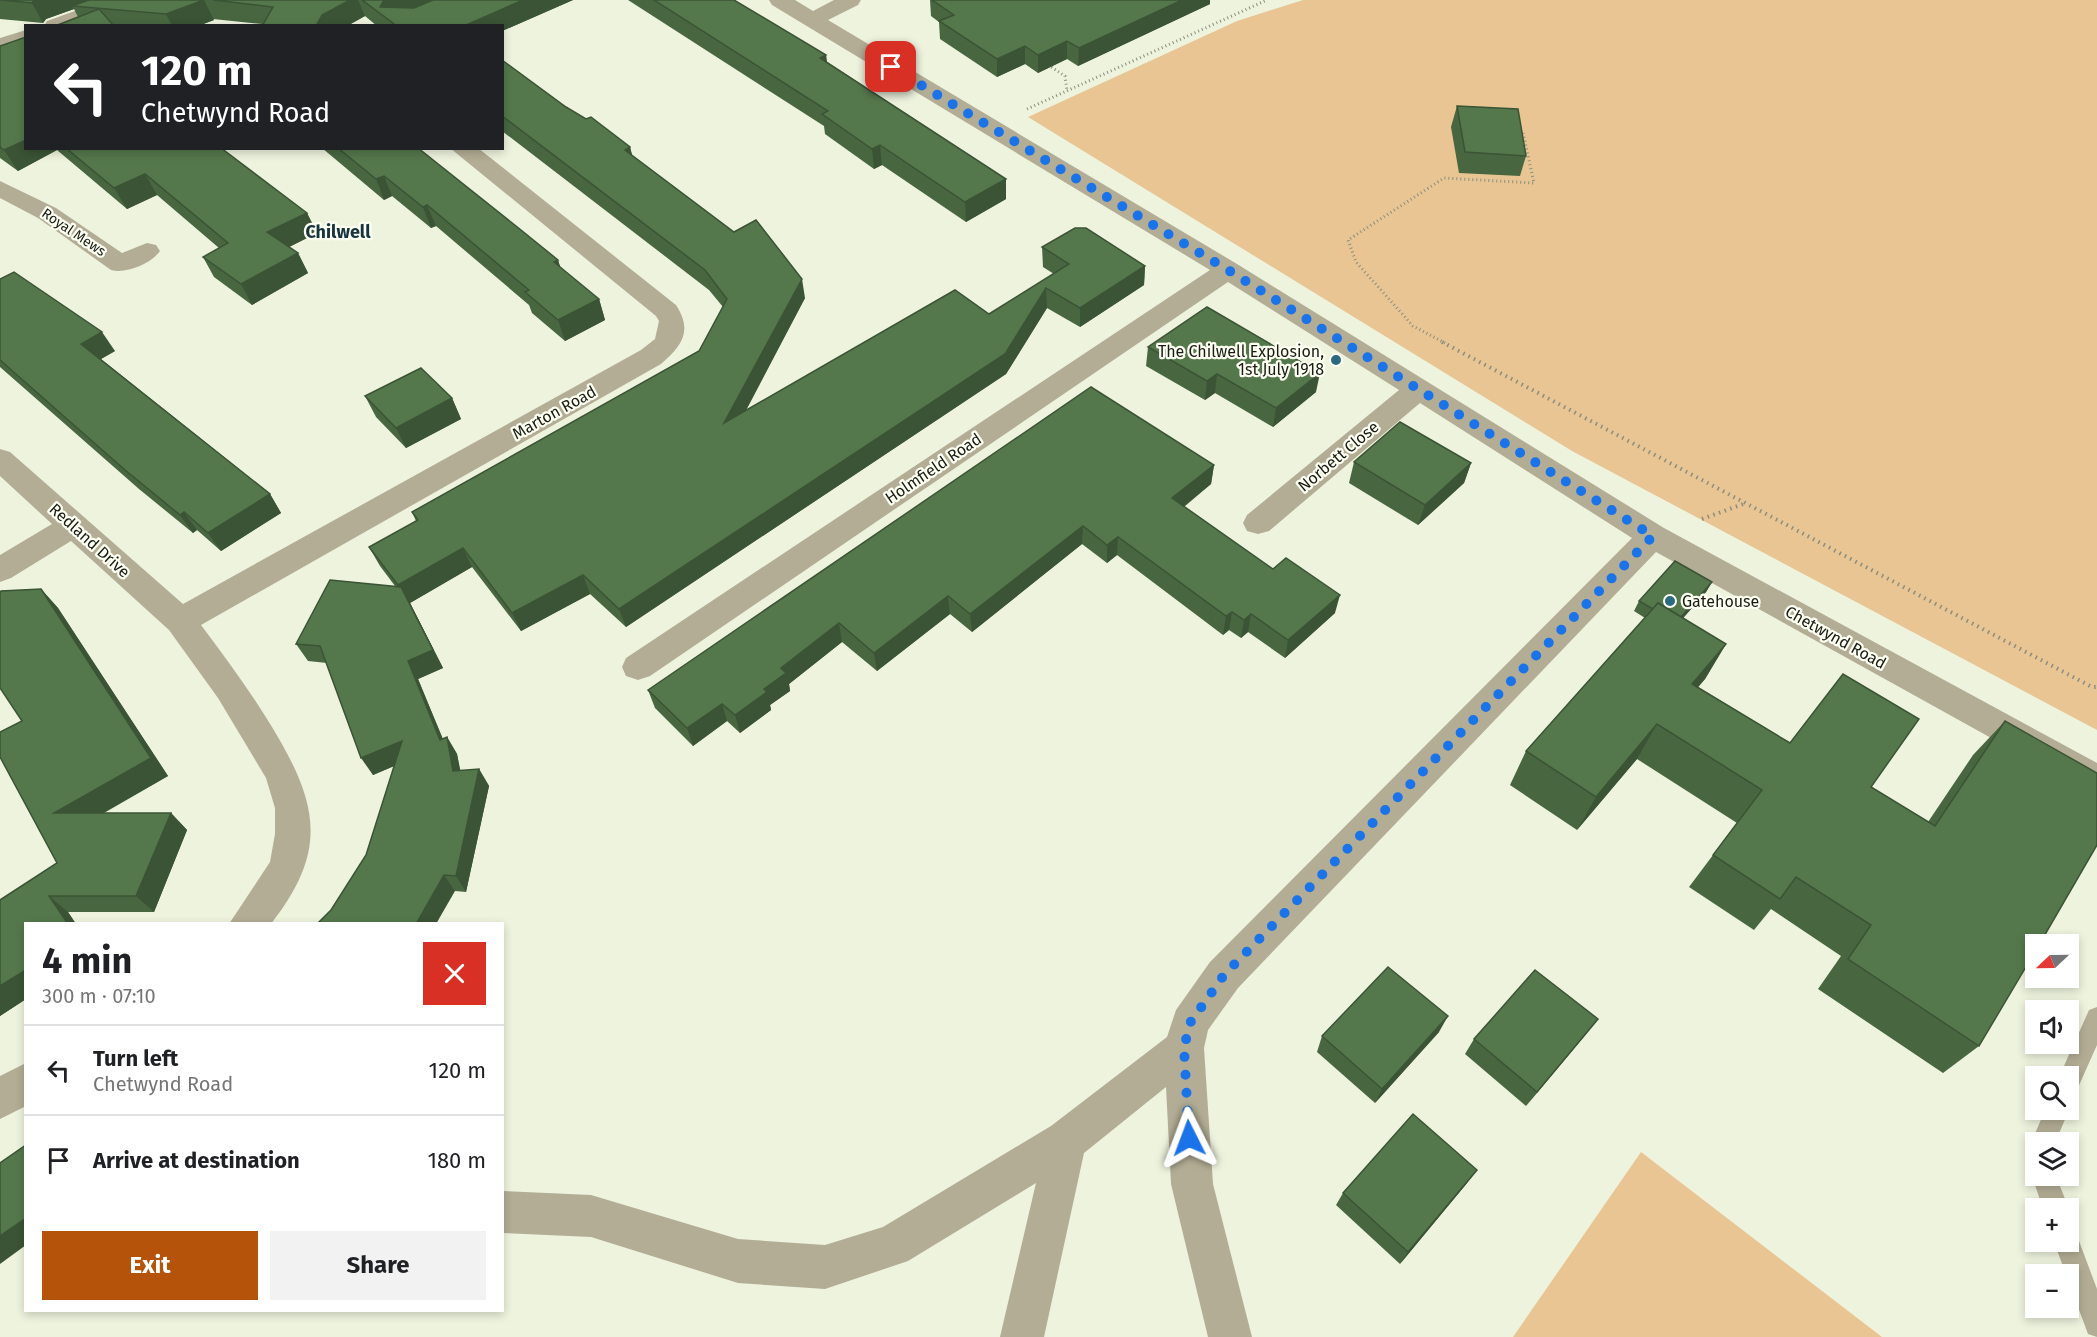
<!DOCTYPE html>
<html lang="en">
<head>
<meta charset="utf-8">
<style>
  :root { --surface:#fff; --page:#f2f2f2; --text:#202124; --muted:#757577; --line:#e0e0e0; --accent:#b45309 }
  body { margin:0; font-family:"Fira Sans",sans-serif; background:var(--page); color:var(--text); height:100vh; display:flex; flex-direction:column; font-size:22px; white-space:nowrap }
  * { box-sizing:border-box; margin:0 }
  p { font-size:20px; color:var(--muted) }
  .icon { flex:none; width:33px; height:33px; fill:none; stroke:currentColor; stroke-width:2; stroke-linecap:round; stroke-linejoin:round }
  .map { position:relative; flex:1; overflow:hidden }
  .drawer { position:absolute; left:24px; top:922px; width:480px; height:390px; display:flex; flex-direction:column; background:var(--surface); border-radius:0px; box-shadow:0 3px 9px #0003 }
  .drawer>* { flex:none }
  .guide { position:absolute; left:24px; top:24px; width:480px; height:126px; border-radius:0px; box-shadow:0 3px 9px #0003; background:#202124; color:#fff; overflow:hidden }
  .needle { width:39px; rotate:248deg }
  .tools { position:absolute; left:2025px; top:934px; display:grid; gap:12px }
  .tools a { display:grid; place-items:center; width:54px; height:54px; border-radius:0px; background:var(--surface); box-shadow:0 3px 9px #0003; font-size:30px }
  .pin { position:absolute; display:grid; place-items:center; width:51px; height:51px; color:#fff; margin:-26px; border-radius:12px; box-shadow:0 3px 9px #0006 }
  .me { position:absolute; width:66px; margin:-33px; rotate:357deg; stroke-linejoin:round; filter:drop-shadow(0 0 4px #0008) }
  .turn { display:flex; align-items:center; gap:21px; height:126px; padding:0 18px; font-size:27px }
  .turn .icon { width:78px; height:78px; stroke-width:2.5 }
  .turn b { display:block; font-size:42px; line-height:51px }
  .round { display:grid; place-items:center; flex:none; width:63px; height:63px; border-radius:0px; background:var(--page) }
  .headline { display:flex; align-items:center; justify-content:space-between; height:102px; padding:0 18px }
  h1 { font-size:36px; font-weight:700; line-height:45px }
  .primary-button { display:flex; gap:12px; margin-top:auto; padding:12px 18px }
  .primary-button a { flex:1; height:69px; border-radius:0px; background:var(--accent); color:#fff; font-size:24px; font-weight:700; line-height:69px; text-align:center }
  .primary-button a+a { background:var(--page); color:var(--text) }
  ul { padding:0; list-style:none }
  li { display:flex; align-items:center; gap:18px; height:90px; padding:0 18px; border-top:2px solid var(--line) }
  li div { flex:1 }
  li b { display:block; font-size:22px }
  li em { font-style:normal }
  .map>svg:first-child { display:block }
</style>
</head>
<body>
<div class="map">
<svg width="2097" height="1337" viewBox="0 0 2097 1337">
  <rect width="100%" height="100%" fill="#eef3de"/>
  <g fill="#e8c593">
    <polygon points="1303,0 2097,0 2097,730 1572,451 1028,117 1237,21"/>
    <polygon points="1641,1152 1882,1337 1513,1337"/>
  </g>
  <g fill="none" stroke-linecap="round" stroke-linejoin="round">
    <g stroke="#8b8e7f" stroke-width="3" stroke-dasharray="1 3" stroke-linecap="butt">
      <polyline points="1048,65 1065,76 1067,91"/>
      <polyline points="1027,109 1267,0"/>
      <polyline points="1445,343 1413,326 1356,262 1348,240 1444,178 1534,183 1523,133"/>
    </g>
    <g stroke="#8b8e7f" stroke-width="4" stroke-dasharray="1.5 4.5" stroke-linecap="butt">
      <polyline points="1442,342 2092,687 2097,687"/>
      <polyline points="1702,519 1746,503"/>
    </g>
    <g fill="#b3ad95" fill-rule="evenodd">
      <polygon points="2097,1007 2097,1045 2076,1092 2068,1095 2068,1077 2059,1077 2089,1010"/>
      <polygon points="2068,1109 2069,1110 2055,1143 2036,1143 2034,1152 2031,1143 2045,1110"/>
      <polygon points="2036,1167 2036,1176 2056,1176 2069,1209 2043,1209 2032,1176"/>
      <polygon points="2068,1230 2076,1233 2097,1289 2097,1337 2088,1334 2054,1242 2068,1242"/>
    </g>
    <g fill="#b3ad95" fill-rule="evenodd">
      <polygon points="105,0 136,0 133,5 76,26 44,26 47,21"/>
      <polygon points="769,0 795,0 813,11 834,0 861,0 858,5 828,20 1237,264 1664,528 2097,763 2097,795 2085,790 1656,552 1238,988 1208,1030 1204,1048 1213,1184 1252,1337 1208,1337 1171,1184 1166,1087 1084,1153 1044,1337 1000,1337 1036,1183 908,1261 825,1289 738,1283 591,1237 502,1233 502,1191 591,1195 738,1239 825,1245 883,1227 1051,1126 1167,1037 1176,1010 1210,962 1632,538 1420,403 1269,531 1258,534 1247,531 1243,523 1247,515 1399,390 1228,282 650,676 638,680 626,676 622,667 626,658 1210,270 772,5"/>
      <polygon points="26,30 26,44 0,53 0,38"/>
      <path d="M450,148H478L676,305C693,331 682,346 661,364L201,625C226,658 250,691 272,727C318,803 329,850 271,924H229L270,862L275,834V808L266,778L218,698L169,630L71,541L11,578L0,582V555L52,524L0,476V449L10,452L183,604L641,350L655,339L659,321L656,316Z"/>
      <path d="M0,181L56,208L122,253L147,243L156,245L160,251C151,264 126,274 111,270L38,218L0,198Z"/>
      <polygon points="26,1063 26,1106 0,1119 0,1076"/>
    </g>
  </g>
  <g fill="#486741">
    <polygon points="0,0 573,0 502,31 502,26 377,26 365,16 347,26 262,26 262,24 213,19 214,20 198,26 55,26 78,17 74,9 46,19 43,23 0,19"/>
    <polygon points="628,0 734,0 826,55 827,62 1006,179 1006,199 966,222 882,165 874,169 825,134 824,126"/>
    <polygon points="930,0 1210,0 1210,4 1078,66 1067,59 1038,73 1025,64 997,77 940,39 939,22 931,16"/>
    <polygon points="0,46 26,148 221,148 307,213 317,233 289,247 298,253 308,273 252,305 214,277 203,257 219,248 157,195 127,209 57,150 18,171 0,158"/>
    <polygon points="502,60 566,107 630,147 632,155 805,298 745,411 989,314 1054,274 1043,267 1042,247 1145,266 1144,285 1080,327 1047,308 1006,374 626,627 590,594 521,631 472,567 410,603 443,668 418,679 443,739 447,737 457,754 460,771 479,769 489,786 466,892 455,891 331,910 366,855 394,766 373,775 327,663 308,661 296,644 395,586 380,566 369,547 416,521 412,512 699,351 723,307 709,290 502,131"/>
    <polygon points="1457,106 1526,156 1520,176 1459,173 1451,127"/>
    <polygon points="322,148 418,148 558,260 560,268 599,299 605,320 565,341 532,313 529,305 436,226 431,228 392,196 384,200"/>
    <polygon points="0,279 115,351 101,359 270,494 281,513 221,551 197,530 193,533 139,489 0,367"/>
    <polygon points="1148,347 1316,392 1273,427 1215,393 1205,400 1146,366"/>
    <polygon points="365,396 452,398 461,419 406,448 376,417"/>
    <polygon points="1354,462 1471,463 1464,483 1418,525 1349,483"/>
    <polygon points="1214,465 1211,484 1184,507 1335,613 1285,658 1248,632 1241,638 1229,630 1223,635 1117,555 1107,563 1082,544 972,632 950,614 877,671 842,642 789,684 790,691 770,705 771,710 740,733 727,721 693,746 655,708 648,690"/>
    <polygon points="1712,582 1706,592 1683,618 1726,644 1705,679 1698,687 1790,743 1871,787 1928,822 1973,755 2005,721 1979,1046 1943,1073 1818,989 1841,956 1771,909 1754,930 1689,887 1737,823 1637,759 1577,830 1510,785 1526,751 1645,618 1634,611 1639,601"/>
    <polygon points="41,589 58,608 168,776 104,813 171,813 187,830 154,912 68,912 76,924 26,924 26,999 0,1016 0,900 57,863 0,757 0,732 22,721 0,688 0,593 1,591"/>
    <polygon points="1439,1032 1375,1103 1317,1052 1322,1036"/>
    <polygon points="1586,1034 1526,1106 1465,1054 1474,1039"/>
    <polygon points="1467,1183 1400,1264 1336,1205 1343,1193"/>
  </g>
  <g fill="#3b5435">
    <polygon points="34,0 98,0 72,6 74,9 46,19 43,23 32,3"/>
    <polygon points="204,0 214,20 198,26 172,26 166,14"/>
    <polygon points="350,0 358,0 365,16 347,26 316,26 322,15"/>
    <polygon points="384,0 435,0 392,19 380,7"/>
    <polygon points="523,0 573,0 502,31 502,26 464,26"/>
    <polygon points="1182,0 1210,0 1210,4 1078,66 1079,48"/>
    <polygon points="1067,41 1067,59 1038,73 1038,55"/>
    <polygon points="1025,46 1025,64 997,77 997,59"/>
    <polygon points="826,55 828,75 820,58"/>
    <polygon points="26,140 26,148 55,148 57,150 18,171 4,150"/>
    <polygon points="880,145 882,165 874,169 872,149"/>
    <polygon points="630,147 635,167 625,150"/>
    <polygon points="145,174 157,195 127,209 114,188"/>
    <polygon points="384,176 392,196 384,200 376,179"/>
    <polygon points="1006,179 1006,199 966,222 965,202"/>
    <polygon points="427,205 436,226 431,228 423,207"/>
    <polygon points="307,213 317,233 277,253 267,232"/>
    <polygon points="298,253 308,273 252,305 241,284"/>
    <polygon points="558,260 565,281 554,262"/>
    <polygon points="1145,266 1144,285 1080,327 1080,308"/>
    <polygon points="802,279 805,298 729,443 724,423"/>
    <polygon points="1046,288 1047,308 1006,374 626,627 619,609"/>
    <polygon points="599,299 605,320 565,341 558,320"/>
    <polygon points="102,332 115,351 94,363 81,344"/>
    <polygon points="1320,373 1316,392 1273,427 1276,408"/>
    <polygon points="1217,374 1215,393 1205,400 1207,381"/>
    <polygon points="452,398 461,419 406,448 396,428"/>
    <polygon points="1471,463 1464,483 1418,525 1425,505"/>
    <polygon points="1214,465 1211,484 1170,517 1172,498"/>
    <polygon points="270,494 281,513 221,551 208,533"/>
    <polygon points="184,512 197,530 193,533 180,515"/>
    <polygon points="1083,526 1082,544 972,632 970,614"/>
    <polygon points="1118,537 1117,555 1107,563 1107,545"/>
    <polygon points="463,548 472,567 410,603 443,668 418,679 450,757 440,740 408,661 409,604 398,585"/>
    <polygon points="583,575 590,594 521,631 512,613"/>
    <polygon points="1712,582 1706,592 1670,633 1676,623"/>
    <polygon points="41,589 58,608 168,776 73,830 54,813"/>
    <polygon points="1340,595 1335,613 1285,658 1288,640"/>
    <polygon points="948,596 950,614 877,671 874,653"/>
    <polygon points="1232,612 1229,630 1223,635 1226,616"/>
    <polygon points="1251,614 1248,632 1241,638 1244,620"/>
    <polygon points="839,623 842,642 789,684 790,691 770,705 771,710 740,733 735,715 764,689 781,668"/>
    <polygon points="1726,644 1705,679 1671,719 1692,684"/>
    <polygon points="722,704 727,721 693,746 687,728"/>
    <polygon points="1657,724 1637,759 1577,830 1596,797"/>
    <polygon points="447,737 457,754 464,788 453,771"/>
    <polygon points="402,741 413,758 373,775 361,758"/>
    <polygon points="479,769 489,786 466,892 456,876"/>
    <polygon points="171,813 187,830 154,912 136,896"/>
    <polygon points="444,875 455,891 436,924 416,924"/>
    <polygon points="49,896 68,912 76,924 68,924"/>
    <polygon points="26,970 26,999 0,1016 0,986"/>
    <polygon points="1448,1016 1439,1032 1375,1103 1382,1089"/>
    <polygon points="1598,1019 1586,1034 1526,1106 1537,1092"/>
    <polygon points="1477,1170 1467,1183 1400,1264 1408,1252"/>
    <polygon points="26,1218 26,1245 0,1264 0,1236"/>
  </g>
  <g fill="#54784c" stroke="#3b5435" stroke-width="1.5">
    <polygon points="0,0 34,0 32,3"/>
    <polygon points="89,0 204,0 166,14 72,6"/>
    <polygon points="213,0 350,0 322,15 316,26 262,26 273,7"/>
    <polygon points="362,0 384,0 380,7 414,8 433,0 523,0 464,26 397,26"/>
    <polygon points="654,0 734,0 826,55 820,58 1006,179 965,202 880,145 872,149 822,114 828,111"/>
    <polygon points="932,0 1182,0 1079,48 1067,41 1038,55 1025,46 997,59 939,21 954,15"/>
    <polygon points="99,9 114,26 55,26"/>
    <polygon points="26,37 26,140 4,150 0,147 0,46"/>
    <polygon points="502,60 566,107 586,119 591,117 630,147 625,150 734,232 756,220 802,279 724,423 955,290 989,314 1069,264 1042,247 1075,228 1086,228 1145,266 1080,308 1046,288 1005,354 619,609 583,575 512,613 463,548 398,585 369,547 418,520 412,512 699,351 727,299 705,270 502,116"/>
    <polygon points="1457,106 1518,109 1526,156 1465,152"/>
    <polygon points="66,148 221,148 307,213 267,232 298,253 241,284 203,257 228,243 145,174 114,188"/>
    <polygon points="338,148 418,148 521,230 558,260 554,262 599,299 558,320 525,292 529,290 427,205 423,207 384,176 376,179"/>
    <polygon points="14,272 102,332 81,344 270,494 208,533 184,512 180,515 125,470 0,360 0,279"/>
    <polygon points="1207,307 1320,373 1276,408 1217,374 1207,381 1148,347"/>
    <polygon points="421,368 452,398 396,428 365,396"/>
    <polygon points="1091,387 1214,465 1172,498 1273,569 1286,558 1340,595 1288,640 1251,614 1244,620 1232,612 1226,616 1118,537 1107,545 1083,526 970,614 948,596 874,653 839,623 781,668 786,673 764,689 767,692 735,715 722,704 687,728 648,690"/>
    <polygon points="1400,422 1471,463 1425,505 1354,462"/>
    <polygon points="1675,561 1712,582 1681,617 1658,603 1653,609 1639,601"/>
    <polygon points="330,580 401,587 433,650 408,661 440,740 447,737 453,771 479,769 456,876 444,875 416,924 317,924 331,910 366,855 402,741 361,758 320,646 296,644"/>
    <polygon points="41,589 151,758 54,813 171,813 136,896 49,896 68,924 26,924 26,970 0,986 0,900 57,863 0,757 0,732 22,721 0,688 0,593 1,591"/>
    <polygon points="1658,603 1726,644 1692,684 1790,743 1843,674 1919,719 1871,787 1935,826 2005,721 2097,773 2097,845 2039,945 2036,945 2036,950 1979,1046 1848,959 1871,925 1796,877 1780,899 1713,855 1762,790 1657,724 1596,797 1526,751"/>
    <polygon points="1388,967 1448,1016 1382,1089 1322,1036"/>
    <polygon points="1535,970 1598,1019 1537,1092 1474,1039"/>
    <polygon points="1413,1114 1477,1170 1408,1252 1343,1193"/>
    <polygon points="26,1145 26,1218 0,1236 0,1163"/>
  </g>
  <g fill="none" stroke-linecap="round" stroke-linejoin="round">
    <polyline stroke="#1a73e8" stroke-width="10" stroke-dasharray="0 18" points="891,67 1228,270 1653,536 1224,975 1190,1023 1184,1048 1189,1138"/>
  </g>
  <g fill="#2b697f" stroke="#fcfff2" stroke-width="2">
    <circle cx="1336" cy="360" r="6"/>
    <circle cx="1670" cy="601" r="6"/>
  </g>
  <g text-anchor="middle" stroke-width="4.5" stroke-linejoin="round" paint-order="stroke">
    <g font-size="14" fill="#1a1c14" stroke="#fcfff2">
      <text transform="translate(74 232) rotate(34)" y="5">Royal Mews</text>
    </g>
    <g font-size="16" fill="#1a1c14" stroke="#fcfff2" text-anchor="end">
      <text x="1324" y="357">The Chilwell Explosion,<tspan x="1324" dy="18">1st July 1918</tspan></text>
      <text x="1682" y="607" text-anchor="start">Gatehouse</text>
    </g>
    <g font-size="16" fill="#1a1c14" stroke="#fcfff2">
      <text transform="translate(554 412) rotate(-29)" y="6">Marton Road</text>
      <text transform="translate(1338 456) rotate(-40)" y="6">Norbett Close</text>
      <text transform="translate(933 468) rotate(-34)" y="6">Holmfield Road</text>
      <text transform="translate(90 540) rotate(42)" y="6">Redland Drive</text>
      <text transform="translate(1836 637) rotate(29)" y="6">Chetwynd Road</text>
    </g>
    <g font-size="18" font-weight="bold" fill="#16333e" stroke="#fcfff2">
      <text x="338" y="238">Chilwell</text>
    </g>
  </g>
</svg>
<div class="tools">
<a><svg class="needle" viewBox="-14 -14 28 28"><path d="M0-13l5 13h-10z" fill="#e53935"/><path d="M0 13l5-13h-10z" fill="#757577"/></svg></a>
<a><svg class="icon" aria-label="sound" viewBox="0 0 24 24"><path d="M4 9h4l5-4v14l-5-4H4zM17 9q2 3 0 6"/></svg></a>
<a><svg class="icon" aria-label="search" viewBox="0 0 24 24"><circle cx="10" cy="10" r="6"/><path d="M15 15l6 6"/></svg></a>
<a><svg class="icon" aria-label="layers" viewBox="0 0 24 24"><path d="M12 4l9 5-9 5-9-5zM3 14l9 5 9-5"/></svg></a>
<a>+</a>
<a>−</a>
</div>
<div class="pin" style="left:891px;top:67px;background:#d93025"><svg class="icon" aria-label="arrive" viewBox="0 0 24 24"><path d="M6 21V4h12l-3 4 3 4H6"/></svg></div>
<svg class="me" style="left:1189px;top:1138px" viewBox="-20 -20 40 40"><path d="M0-17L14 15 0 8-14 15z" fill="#1a73e8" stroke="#fff" stroke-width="4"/></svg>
<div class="guide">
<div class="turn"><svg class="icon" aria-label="left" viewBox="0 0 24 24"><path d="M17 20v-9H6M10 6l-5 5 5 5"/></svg><div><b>120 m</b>Chetwynd Road</div></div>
</div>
<section class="drawer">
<div class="headline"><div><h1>4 min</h1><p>300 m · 07:10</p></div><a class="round" style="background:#d93025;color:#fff"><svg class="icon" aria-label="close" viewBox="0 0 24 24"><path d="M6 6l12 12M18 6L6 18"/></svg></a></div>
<ul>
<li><svg class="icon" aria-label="left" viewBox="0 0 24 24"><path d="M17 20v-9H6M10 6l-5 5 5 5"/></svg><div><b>Turn left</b><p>Chetwynd Road</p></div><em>120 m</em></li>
<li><svg class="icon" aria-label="arrive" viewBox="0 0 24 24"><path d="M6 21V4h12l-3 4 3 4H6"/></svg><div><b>Arrive at destination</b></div><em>180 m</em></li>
</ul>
<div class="primary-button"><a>Exit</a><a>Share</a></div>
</section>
</div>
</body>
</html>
